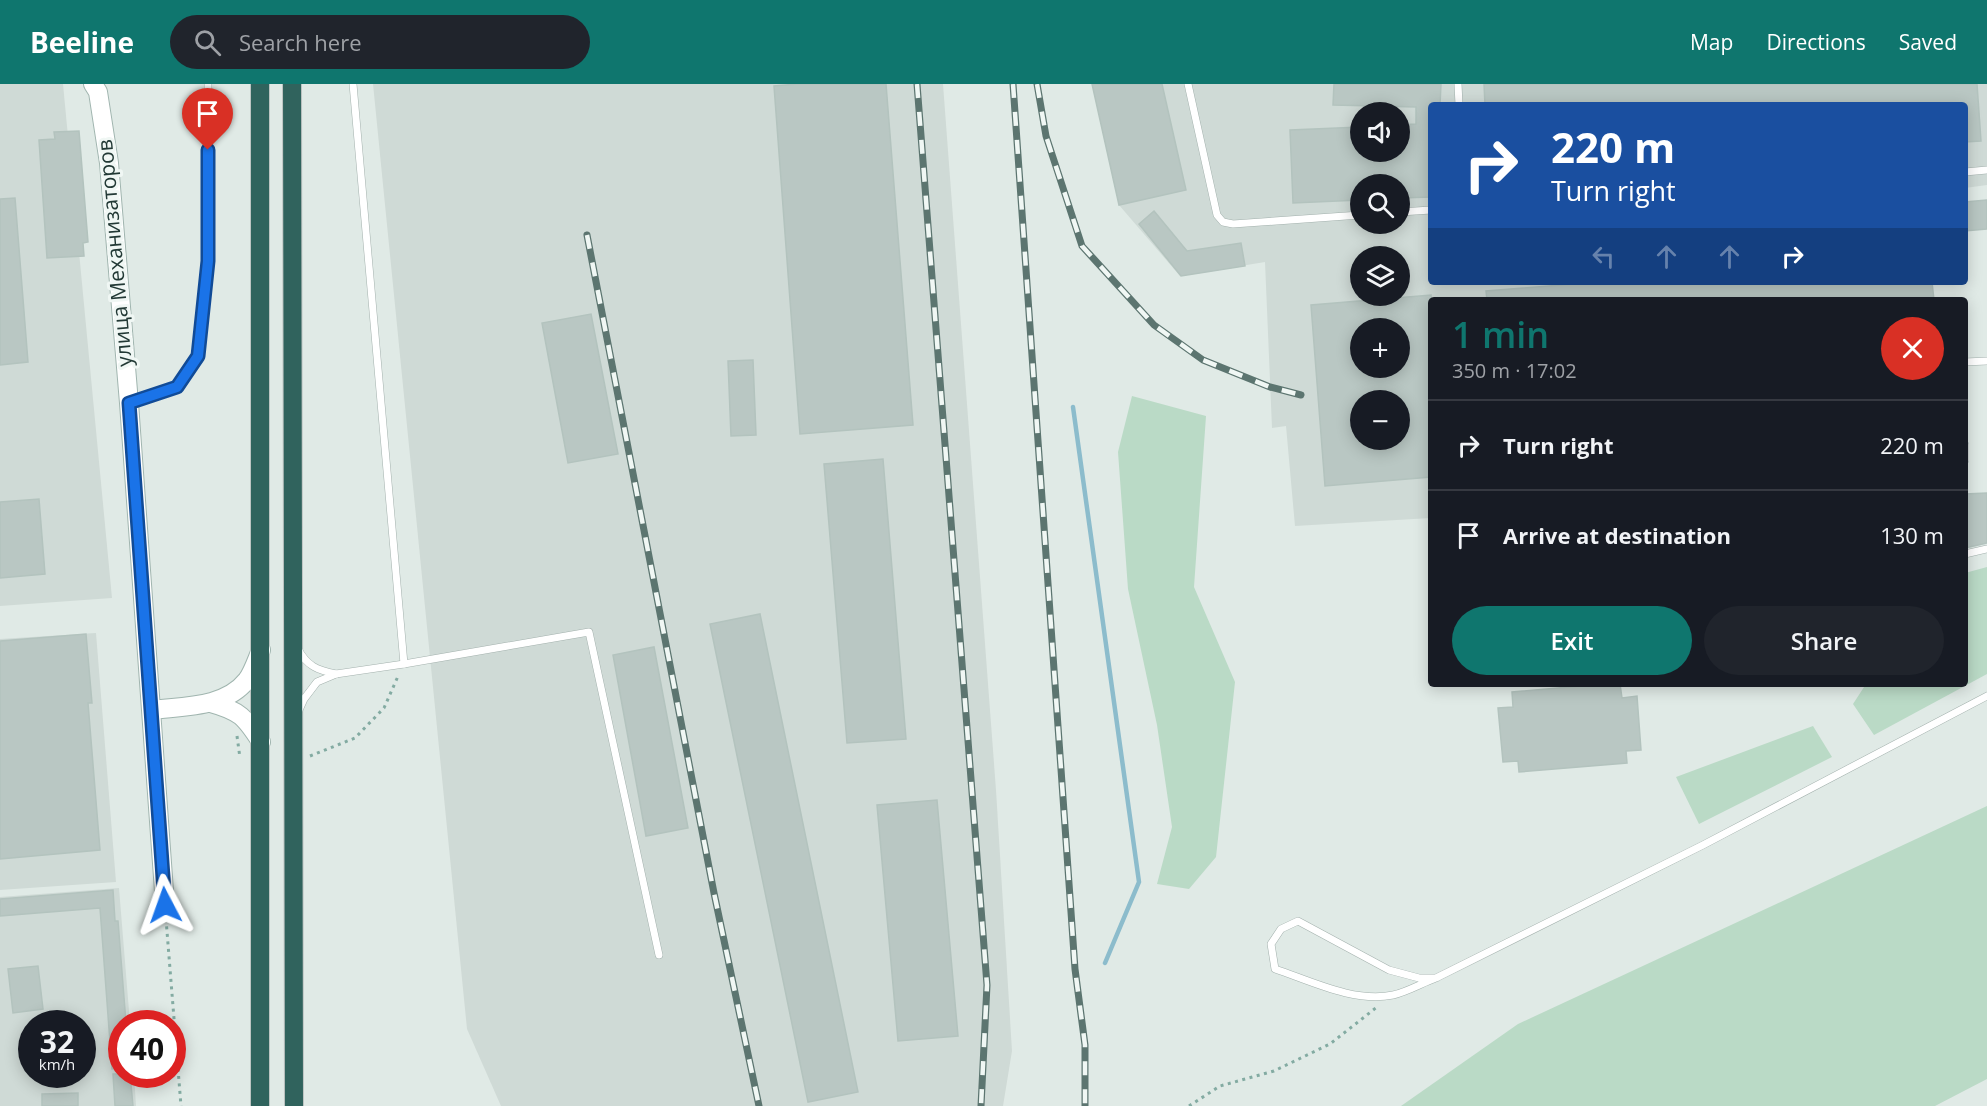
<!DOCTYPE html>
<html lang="en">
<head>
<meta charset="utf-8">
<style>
  :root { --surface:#171b24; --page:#20242c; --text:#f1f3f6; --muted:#9ea1a6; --line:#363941; --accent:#0f766e }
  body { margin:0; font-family:"Open Sans",sans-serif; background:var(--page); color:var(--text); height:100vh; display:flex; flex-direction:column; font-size:22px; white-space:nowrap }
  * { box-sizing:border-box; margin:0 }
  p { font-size:20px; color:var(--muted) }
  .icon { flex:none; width:33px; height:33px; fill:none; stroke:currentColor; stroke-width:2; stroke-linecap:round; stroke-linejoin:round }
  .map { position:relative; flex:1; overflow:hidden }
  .panel { position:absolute; left:1428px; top:213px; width:540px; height:390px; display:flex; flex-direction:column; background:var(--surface); border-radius:6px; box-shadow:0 3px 15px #0003 }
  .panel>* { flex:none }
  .hud { position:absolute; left:1428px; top:18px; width:540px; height:183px; border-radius:6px; box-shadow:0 3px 15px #0003; background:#1a4fa0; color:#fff; overflow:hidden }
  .fabs { position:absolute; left:1350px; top:18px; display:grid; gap:12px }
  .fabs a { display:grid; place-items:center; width:60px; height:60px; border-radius:50%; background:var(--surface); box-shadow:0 3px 15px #0003; font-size:30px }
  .speed { position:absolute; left:18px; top:926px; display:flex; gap:12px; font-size:30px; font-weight:700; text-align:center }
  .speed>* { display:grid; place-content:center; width:78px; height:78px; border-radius:50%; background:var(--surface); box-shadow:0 3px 15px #0003; line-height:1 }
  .speed small { font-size:15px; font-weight:400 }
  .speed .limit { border:9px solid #d22; background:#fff; color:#111 }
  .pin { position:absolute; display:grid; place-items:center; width:51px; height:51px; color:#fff; margin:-62px -26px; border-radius:50% 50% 50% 0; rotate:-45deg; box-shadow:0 0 6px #0007 }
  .pin .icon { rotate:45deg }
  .me { position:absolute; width:66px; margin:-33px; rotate:356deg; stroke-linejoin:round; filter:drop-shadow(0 0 4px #0008) }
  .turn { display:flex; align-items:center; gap:21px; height:126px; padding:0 24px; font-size:27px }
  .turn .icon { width:78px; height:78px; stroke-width:2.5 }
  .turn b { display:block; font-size:42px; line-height:51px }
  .lanes { display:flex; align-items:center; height:57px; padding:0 24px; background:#0003; justify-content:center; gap:30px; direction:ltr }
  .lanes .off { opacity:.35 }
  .round { display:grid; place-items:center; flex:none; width:63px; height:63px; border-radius:32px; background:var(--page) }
  .summary { display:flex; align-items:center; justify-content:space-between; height:102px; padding:0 24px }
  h1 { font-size:36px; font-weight:600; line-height:45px; color:var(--accent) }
  .cta { display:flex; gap:12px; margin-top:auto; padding:12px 24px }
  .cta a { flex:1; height:69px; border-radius:36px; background:var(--accent); color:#fff; font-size:24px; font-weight:600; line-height:69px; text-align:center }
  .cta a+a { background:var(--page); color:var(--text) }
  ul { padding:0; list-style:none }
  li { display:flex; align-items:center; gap:18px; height:90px; padding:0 24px; border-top:2px solid var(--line) }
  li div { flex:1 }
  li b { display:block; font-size:22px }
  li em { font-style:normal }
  header { display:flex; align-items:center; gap:36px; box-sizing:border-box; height:84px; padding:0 30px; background:var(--accent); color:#fff }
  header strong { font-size:28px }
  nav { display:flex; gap:33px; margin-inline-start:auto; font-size:21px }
  .search { width:420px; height:54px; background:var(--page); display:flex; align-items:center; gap:15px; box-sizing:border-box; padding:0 21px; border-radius:33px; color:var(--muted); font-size:22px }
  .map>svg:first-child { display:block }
</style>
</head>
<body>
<header>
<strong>Beeline</strong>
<div class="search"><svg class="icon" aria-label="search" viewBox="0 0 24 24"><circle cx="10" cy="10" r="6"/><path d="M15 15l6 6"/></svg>Search here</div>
<nav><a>Map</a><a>Directions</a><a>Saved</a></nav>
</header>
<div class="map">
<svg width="1987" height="1022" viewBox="0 0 1987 1022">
  <rect width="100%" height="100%" fill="#e0eae6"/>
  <g fill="#cfdad6" fill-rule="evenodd">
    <polygon points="0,0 63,0 112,514 0,522"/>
    <polygon points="373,0 943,0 996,706 1012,967 1003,1022 501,1022 467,945"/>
    <path d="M1092,0H1987V101L1965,104V21H1431V198H1932L1934,216H1431V434L1295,442L1286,342L1272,344L1265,178L1180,192L1119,121ZM1360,28H1400V68H1360ZM1360,100H1400V140H1360ZM1360,172H1400V212H1360ZM1360,244H1400V284H1360ZM1360,316H1400V356H1360Z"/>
    <polygon points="96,549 116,798 0,806 0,555"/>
    <path d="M119,804L130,939H122V990H134L136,1022H0V813ZM32,939H82V990H32Z"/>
  </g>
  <g fill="#badac6">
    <polygon points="1132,312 1206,332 1194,503 1235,598 1216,773 1189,805 1157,800 1172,743 1157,641 1128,505 1118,368"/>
    <polygon points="1987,483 1987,590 1874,651 1853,620 1866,600 1965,600 1965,489"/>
    <polygon points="1813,642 1832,673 1699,740 1676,693"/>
    <polygon points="1987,722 1987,995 1935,1022 1401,1022 1518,940"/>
  </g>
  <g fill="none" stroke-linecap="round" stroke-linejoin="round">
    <polyline stroke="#8cbccc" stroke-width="4.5" points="1073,323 1139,798 1105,879"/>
  </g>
  <g fill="#b9c7c3" stroke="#b3c3be" stroke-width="1.5" fill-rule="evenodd">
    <polygon points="797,0 886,0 913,341 800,350 774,2"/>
    <polygon points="1092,0 1162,0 1186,106 1119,121"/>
    <polygon points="1334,0 1441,0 1440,21 1431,21 1431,113 1400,114 1400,100 1360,100 1360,116 1293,119 1290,46 1360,43 1360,68 1400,68 1400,41 1416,40 1416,23 1333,21"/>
    <polygon points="1484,0 1977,0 1981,57 1965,58 1965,21 1485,21"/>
    <polygon points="79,47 88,158 83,159 84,172 47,174 39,56 55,55 54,48"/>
    <polygon points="15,114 28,278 0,281 0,115"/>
    <polygon points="1987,116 1987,145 1965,147 1965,118"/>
    <polygon points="1154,127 1187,167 1241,159 1245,182 1181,192 1139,140"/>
    <polygon points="1598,198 1932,198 1934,216 1487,216 1486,207"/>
    <path d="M1431,211V393L1325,402L1311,221ZM1360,244H1400V284H1360ZM1360,316H1400V356H1360Z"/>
    <polygon points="591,230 618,370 568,379 542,239"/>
    <polygon points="753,276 756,351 731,352 728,277"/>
    <polygon points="883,375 906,655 847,659 824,380"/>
    <polygon points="1987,409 1987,459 1965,464 1965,410"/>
    <polygon points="39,415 45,490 0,494 0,418"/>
    <polygon points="760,530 858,1008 808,1018 710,540"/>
    <polygon points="86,550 92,619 88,619 100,766 0,775 0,557"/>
    <polygon points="654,563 688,744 646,752 613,571"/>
    <polygon points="1580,600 1620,600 1622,614 1637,612 1641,666 1626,667 1627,679 1519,688 1518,677 1503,678 1498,624 1513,623 1512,608 1580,602"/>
    <polygon points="937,716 958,952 898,957 877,721"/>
    <polygon points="113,806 115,837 118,837 126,939 122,939 122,984 112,985 100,824 0,832 0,815"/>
    <polygon points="38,882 43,925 13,929 8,885"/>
    <polygon points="113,990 130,990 133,1022 115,1022"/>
    <polygon points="78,1009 78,1022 42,1022 42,1010"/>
  </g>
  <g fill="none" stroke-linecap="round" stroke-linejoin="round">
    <g stroke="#a3b1ad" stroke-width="8">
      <g id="lane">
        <polyline points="353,0 404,580"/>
        <polyline points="1188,0 1217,131 1223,138 1233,140 1360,131"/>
        <polyline points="1458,0 1459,21"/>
        <polyline points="1965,88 1987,86"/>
        <polyline points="1400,128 1431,126"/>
        <polyline points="1965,278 1987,277"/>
        <polyline points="129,319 177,303 198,272 208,177 208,0"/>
        <polyline points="1965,361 1965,376"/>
        <polyline points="1965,470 1987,465"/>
        <path d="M298,565C307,582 317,586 336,590"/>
        <polyline points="299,626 304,615 317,598 336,590 404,580 589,548 659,871"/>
        <path d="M1436,894H1419L1389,886L1298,837L1281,845L1271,860L1275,885C1311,897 1354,919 1393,911C1407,908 1422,899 1436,894L1703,761L1987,612"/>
      </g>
    </g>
    <g stroke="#a0b5af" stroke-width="20">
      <g id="secondary">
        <polyline points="93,0 98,8 109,79 129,319 165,821"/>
        <path d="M211,619C240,627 245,633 261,658"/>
        <path d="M152,626C183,622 225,624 247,596C253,588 257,575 261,566"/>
      </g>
    </g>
    <g stroke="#bdc4c2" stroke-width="20">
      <g id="highway">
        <polyline points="260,0 260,1022"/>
        <polyline points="292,0 294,1022"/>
      </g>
    </g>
    <g stroke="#83aba2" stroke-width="3" stroke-dasharray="3 4.5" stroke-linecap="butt">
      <polyline points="237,652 240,674"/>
      <polyline points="310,672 355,654 384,624 399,590"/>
      <polyline points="166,835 181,1022"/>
      <polyline points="1189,1022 1220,1002 1274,987 1330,960 1377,923"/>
    </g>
    <use href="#lane" stroke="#fff" stroke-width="7"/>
    <use href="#secondary" stroke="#fff" stroke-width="18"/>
    <use href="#highway" stroke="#30635d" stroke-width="18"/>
    <g stroke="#5c7570" stroke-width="7">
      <g id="rail">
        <polyline points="917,0 987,901 981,1022"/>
        <polyline points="1013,0 1075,885 1085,961 1085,1022"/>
        <polyline points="1037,0 1046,52 1082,162 1154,241 1203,276 1270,303 1301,311"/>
        <polyline points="587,151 714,809 759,1022"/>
      </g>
    </g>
    <use href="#rail" stroke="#f0f7f4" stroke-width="4.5" stroke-dasharray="14" stroke-linecap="butt"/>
  </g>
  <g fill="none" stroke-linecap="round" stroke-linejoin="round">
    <g stroke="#114b97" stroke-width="15">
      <polyline id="route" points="165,821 129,319 177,303 198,272 208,177 208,66"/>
    </g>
    <use href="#route" stroke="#1a73e8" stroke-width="10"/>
  </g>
  <g text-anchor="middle" stroke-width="6" stroke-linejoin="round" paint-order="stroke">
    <g font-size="21" fill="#223935" stroke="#f0f7f4">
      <text transform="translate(115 169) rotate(-95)" y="7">улица Механизаторов</text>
    </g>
  </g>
</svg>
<div class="fabs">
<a><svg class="icon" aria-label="sound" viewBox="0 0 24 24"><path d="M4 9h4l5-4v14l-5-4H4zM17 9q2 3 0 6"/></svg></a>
<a><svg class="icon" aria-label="search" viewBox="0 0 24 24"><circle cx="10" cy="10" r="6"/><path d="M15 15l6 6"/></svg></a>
<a><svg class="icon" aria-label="layers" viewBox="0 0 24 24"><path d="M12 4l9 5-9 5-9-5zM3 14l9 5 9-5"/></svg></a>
<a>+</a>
<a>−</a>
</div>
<div class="speed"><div>32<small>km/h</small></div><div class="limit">40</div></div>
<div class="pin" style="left:208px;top:66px;background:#d93025"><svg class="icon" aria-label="arrive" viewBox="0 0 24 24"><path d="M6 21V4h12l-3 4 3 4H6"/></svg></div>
<svg class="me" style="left:165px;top:821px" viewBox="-20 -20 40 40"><path d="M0-17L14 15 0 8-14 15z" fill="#1a73e8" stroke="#fff" stroke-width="4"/></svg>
<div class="hud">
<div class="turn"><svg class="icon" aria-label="right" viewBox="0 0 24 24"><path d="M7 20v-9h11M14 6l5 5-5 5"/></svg><div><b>220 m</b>Turn right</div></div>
<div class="lanes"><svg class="icon off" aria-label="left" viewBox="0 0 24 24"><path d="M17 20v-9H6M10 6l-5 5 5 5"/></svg><svg class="icon off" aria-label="ahead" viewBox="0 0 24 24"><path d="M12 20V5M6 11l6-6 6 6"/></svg><svg class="icon off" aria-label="ahead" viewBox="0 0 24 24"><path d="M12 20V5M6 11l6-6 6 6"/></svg><svg class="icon" aria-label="right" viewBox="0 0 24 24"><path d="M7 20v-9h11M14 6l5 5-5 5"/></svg></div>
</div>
<section class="panel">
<div class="summary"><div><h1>1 min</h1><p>350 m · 17:02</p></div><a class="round" style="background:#d93025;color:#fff"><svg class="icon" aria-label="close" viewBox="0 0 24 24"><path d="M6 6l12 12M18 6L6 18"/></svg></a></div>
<ul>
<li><svg class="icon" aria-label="right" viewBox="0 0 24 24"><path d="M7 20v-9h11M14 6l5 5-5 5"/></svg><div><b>Turn right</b></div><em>220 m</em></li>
<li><svg class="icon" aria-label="arrive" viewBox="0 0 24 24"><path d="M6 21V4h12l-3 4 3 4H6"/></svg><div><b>Arrive at destination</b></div><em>130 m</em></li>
</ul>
<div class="cta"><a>Exit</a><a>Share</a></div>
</section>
</div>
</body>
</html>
